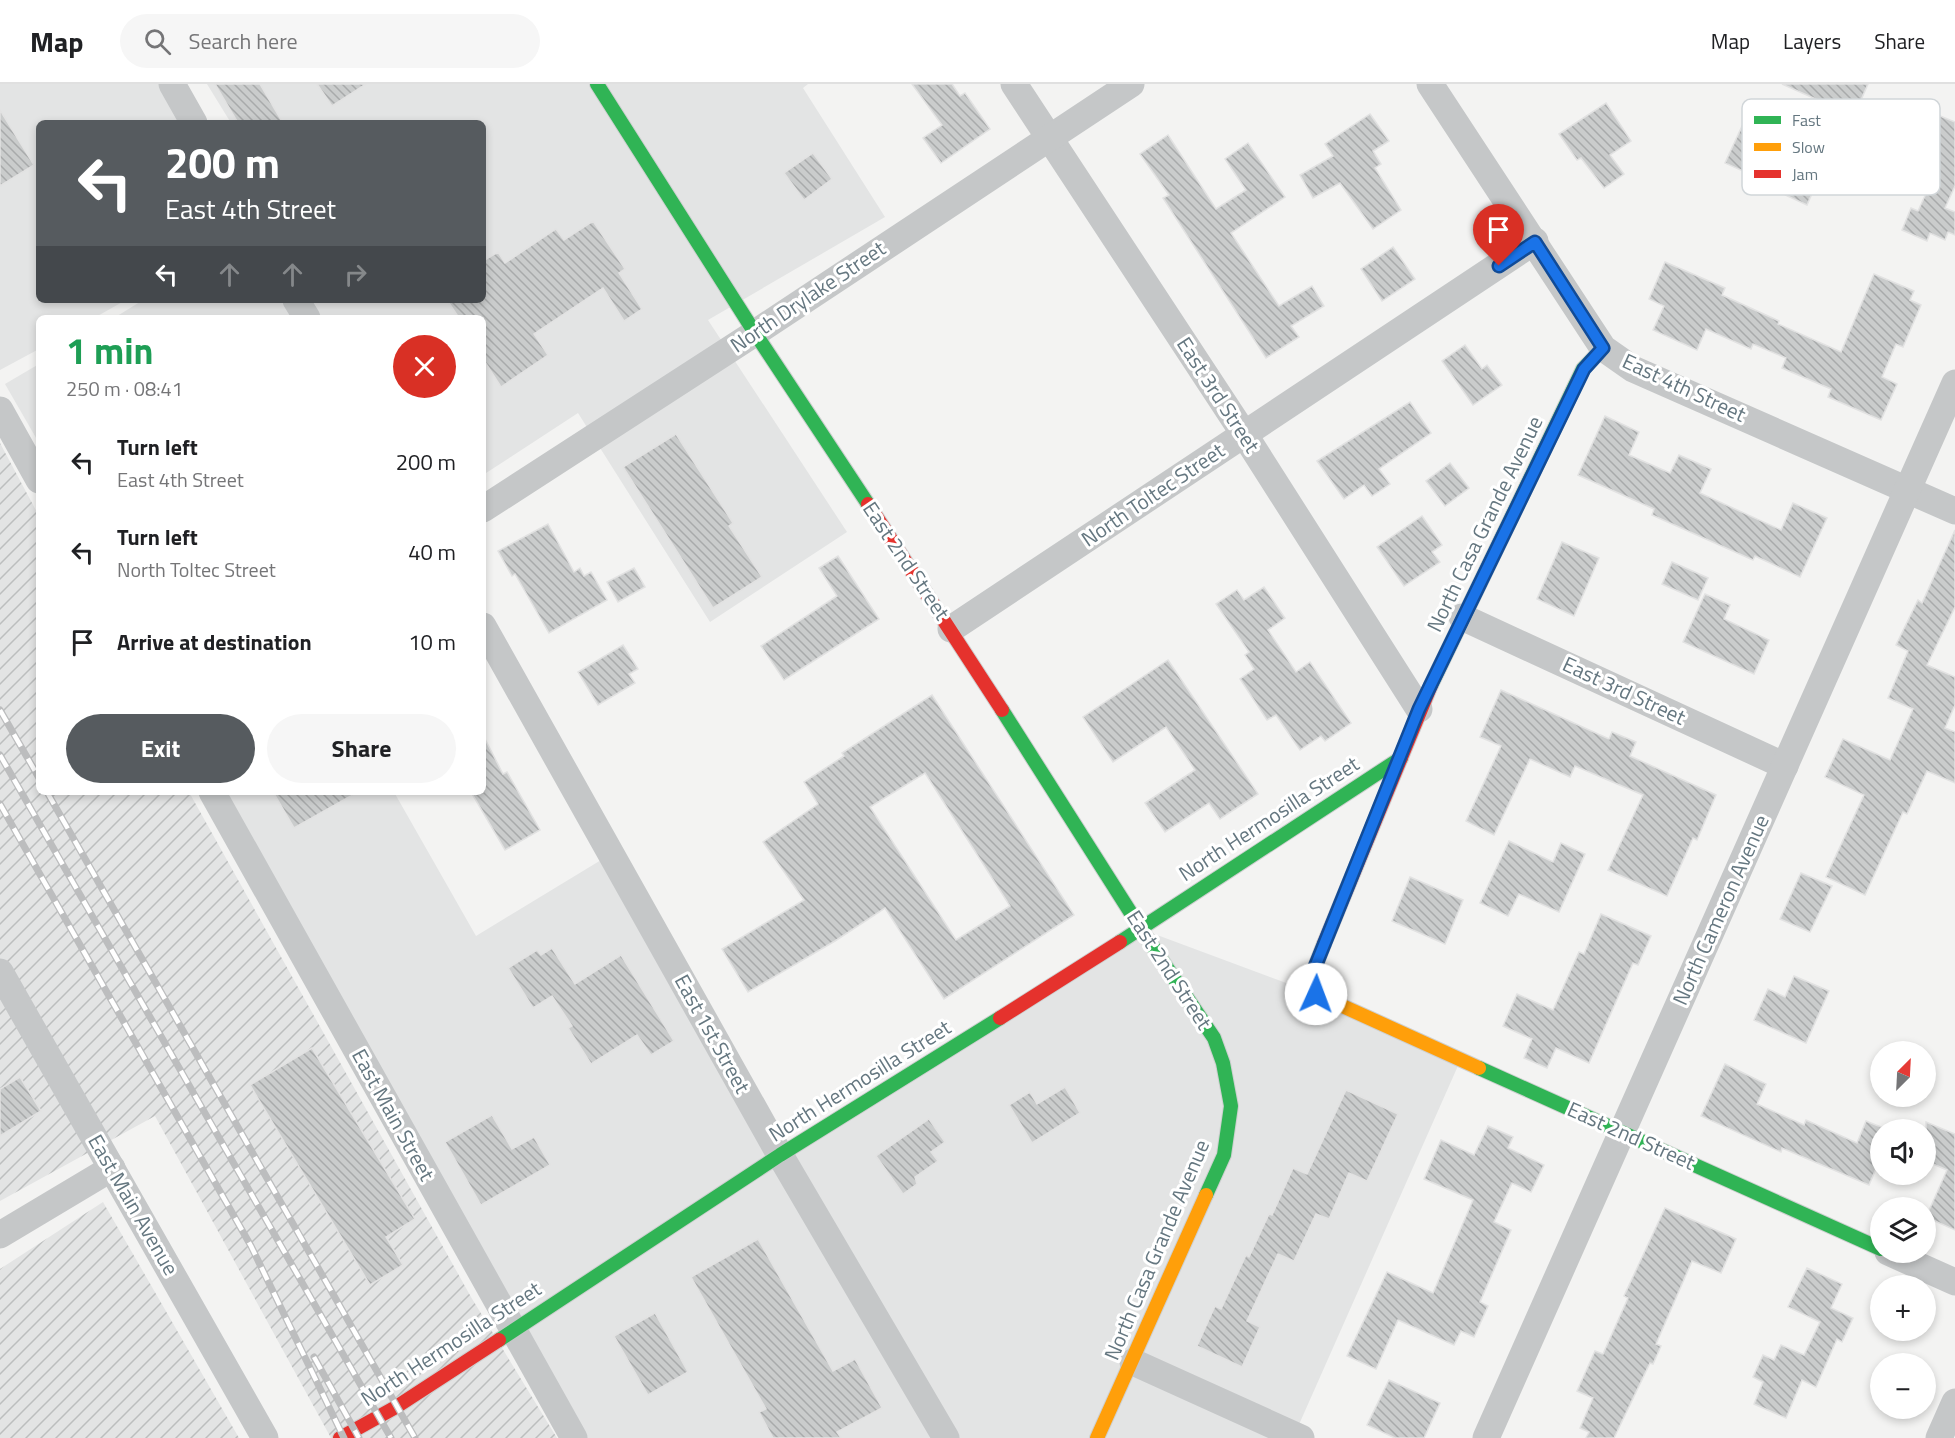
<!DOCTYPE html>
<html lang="en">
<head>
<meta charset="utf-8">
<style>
  :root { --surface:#fff; --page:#f6f6f6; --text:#202124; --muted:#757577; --line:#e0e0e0; --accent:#565b5f }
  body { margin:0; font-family:"Titillium Web",sans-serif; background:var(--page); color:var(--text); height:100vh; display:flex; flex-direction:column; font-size:22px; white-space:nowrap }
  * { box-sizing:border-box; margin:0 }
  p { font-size:20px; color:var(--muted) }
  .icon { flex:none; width:33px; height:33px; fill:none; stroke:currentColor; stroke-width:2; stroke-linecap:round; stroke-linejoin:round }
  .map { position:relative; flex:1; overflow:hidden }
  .details { position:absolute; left:36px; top:231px; width:450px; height:480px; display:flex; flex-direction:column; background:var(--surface); border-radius:9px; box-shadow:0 3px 9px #0003 }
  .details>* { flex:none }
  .hud { position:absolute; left:36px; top:36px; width:450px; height:183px; border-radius:9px; box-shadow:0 3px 9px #0003; background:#565b5f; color:#fff; overflow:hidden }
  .needle { width:39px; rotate:24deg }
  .fabs { position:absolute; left:1870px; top:957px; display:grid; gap:12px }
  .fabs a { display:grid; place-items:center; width:66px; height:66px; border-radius:50%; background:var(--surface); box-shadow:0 3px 9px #0003; font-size:30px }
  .pin { position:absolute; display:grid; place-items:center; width:51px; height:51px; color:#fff; margin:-62px -26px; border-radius:50% 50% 50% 0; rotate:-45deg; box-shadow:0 0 6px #0007 }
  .pin .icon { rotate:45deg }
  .me { position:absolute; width:66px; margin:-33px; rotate:2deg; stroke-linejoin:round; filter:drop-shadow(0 0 4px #0008) }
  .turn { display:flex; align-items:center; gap:21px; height:126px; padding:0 30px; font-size:27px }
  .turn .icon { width:78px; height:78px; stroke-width:2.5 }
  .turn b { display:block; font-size:42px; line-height:51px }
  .lanes { display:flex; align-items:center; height:57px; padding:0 30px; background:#0003; justify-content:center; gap:30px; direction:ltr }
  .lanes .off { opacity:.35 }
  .round { display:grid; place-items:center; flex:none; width:63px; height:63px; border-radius:32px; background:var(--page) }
  .summary { display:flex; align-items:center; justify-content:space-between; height:102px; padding:0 30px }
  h1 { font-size:36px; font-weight:700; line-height:45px; color:#1e9e55 }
  .action { display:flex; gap:12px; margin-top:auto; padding:12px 30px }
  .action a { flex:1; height:69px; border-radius:36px; background:var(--accent); color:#fff; font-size:24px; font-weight:700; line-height:69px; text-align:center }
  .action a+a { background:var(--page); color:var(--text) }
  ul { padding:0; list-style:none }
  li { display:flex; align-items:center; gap:18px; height:90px; padding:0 30px }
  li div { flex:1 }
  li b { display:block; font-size:22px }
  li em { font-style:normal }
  header { display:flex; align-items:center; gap:36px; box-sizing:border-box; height:84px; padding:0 30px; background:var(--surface); border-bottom:2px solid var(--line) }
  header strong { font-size:28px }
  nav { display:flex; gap:33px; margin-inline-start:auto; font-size:21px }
  .search { width:420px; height:54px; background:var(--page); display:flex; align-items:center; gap:15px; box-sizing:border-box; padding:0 21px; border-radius:33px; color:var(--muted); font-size:22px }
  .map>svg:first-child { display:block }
</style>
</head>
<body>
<header>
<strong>Map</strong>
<div class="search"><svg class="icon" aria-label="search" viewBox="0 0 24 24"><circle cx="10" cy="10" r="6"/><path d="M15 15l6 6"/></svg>Search here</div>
<nav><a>Map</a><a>Layers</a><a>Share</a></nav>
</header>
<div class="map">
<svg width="1955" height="1354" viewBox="0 0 1955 1354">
  <defs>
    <pattern id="industrial-furrows" width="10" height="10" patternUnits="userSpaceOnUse" patternTransform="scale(1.5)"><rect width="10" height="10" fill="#e3e4e4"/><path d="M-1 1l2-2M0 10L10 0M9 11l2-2" fill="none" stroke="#bcbebe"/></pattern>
    <pattern id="building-back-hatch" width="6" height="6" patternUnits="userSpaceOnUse" patternTransform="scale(1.5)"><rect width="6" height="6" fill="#cacccc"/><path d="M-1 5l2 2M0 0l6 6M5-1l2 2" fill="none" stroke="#a8aaab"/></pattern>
  </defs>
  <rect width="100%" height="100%" fill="#f3f3f2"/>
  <g fill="#e3e4e4">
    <polygon points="0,0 172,0 194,39 39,39 39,216 126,216 94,234 39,234 39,265 0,286"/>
    <polygon points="207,0 808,0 803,4 885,133 708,236 847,448 710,538 578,329 483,391 483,234 114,234 143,216 483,216 483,39 231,39"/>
    <polygon points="39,280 39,359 5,300"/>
    <polygon points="212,708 394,708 476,852 611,770 780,1071 1141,845 1316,910 1461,975 1293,1354 574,1354"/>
  </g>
  <g fill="url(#industrial-furrows)">
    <polygon points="0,359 39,432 39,708 189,708 471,1213 557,1354 331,1354 155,1032 0,1117"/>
    <polygon points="103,1118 239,1354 0,1354 0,1185"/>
  </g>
  <g fill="url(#building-back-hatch)" stroke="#e2e2e2" stroke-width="1.5" fill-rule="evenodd">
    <polygon points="215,0 260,0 283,39 238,39"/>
    <polygon points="317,0 366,0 332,22"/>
    <polygon points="912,0 952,0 960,12 965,9 990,45 941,79 923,54 942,41"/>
    <polygon points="1782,0 1868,0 1854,32"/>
    <polygon points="1606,19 1631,57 1610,71 1624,90 1604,104 1581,74 1577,76 1559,50"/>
    <polygon points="1923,25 1955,38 1955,102 1945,124 1955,128 1955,151 1948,148 1945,156 1930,149 1927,157 1902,146 1911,124 1918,127 1933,94 1918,88 1931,58 1912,50"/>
    <polygon points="0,26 34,81 0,102"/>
    <polygon points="1370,30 1389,57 1373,67 1381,80 1375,84 1401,126 1373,145 1340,99 1313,114 1300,91 1333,72 1325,60"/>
    <polygon points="1743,40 1796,63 1787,82 1818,96 1807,121 1783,110 1785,106 1725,79"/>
    <polygon points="1168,51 1216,125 1246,106 1225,75 1248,59 1285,113 1231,149 1279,222 1312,202 1324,222 1291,242 1299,253 1266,274 1163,114 1169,111 1140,70"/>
    <polygon points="813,69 832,95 804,116 784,89"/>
    <polygon points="593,137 625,185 619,189 642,225 624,237 603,204 534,250 548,271 501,303 483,275 483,234 459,234 447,216 483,216 483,177 498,168 505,179 556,145 564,156"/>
    <polygon points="1393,163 1415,195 1382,217 1361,185"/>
    <polygon points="1665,178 1725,204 1722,211 1779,237 1778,240 1841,268 1874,190 1914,207 1910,216 1921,221 1903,263 1896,260 1882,293 1897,300 1881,336 1828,313 1831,305 1782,284 1786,274 1753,260 1751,265 1706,245 1697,266 1653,246 1664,222 1649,215"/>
    <polygon points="1465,261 1482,285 1487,281 1502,301 1473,321 1442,277"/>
    <polygon points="1410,318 1431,349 1379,385 1390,400 1372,412 1364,401 1344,415 1317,377"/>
    <polygon points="1605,332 1639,348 1629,371 1670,389 1679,371 1711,385 1700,409 1781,446 1793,419 1827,434 1800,493 1755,472 1753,476 1652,431 1654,425 1578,391"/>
    <polygon points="676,350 733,439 729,442 762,493 713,524 623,383"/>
    <polygon points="1450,379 1469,404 1445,422 1426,397"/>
    <polygon points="1422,432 1442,461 1432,468 1440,478 1404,502 1377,463"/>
    <polygon points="548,440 574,488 580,484 584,492 591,488 607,516 549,549 515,490 512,492 498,467"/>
    <polygon points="1955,446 1955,523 1927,581 1955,593 1955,621 1945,644 1955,648 1955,699 1927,687 1907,730 1903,728 1865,811 1826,793 1864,711 1825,693 1843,655 1890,676 1913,625 1888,614 1908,567 1896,561 1918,516 1922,519"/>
    <polygon points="1562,458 1599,474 1574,532 1537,515"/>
    <polygon points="838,472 879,535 784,596 761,562 837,512 819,484"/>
    <polygon points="1672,478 1708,494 1698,516 1662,500"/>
    <polygon points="634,484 645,503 618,518 607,498"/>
    <polygon points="1264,503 1285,534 1268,546 1296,588 1310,578 1351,639 1325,657 1321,652 1300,666 1276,631 1267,636 1240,595 1254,585 1245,571 1249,568 1216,520 1237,506 1244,516"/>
    <polygon points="1705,510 1730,521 1724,535 1769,556 1754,590 1683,558"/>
    <polygon points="623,561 638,585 629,590 635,599 598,621 578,588"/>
    <polygon points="1168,576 1258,710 1220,735 1209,719 1165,748 1145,719 1195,686 1166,643 1113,678 1083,633"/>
    <polygon points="1501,606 1609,655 1612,648 1636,658 1630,672 1716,711 1697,756 1693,754 1667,812 1608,786 1643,711 1575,682 1570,693 1530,675 1494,751 1466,737 1501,662 1480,653"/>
    <path d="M932,611L1074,831L944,915L885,824L835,857L748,908L722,865L804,816L763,758L818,720L804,698L844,672L842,669ZM925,689L1010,822L956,856L870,723Z"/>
    <polygon points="483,651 503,690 507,688 540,746 505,766 471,708 483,708"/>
    <polygon points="273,708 358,708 294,744"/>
    <polygon points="1509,757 1553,778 1561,759 1585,770 1559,828 1519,810 1508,832 1480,819"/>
    <polygon points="1801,789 1832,802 1810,848 1780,835"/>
    <polygon points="1410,793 1463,816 1445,860 1392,837"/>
    <polygon points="1601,830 1651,852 1638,881 1633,879 1589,979 1556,964 1547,984 1524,974 1532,955 1503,942 1517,910 1553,926 1579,868 1584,870"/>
    <polygon points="552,864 575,900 621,871 674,957 651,971 637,951 591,980 568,944 572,942 552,912 533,924 508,884 537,866 541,871"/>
    <polygon points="1794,892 1829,907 1806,959 1754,936 1768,905 1785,913"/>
    <polygon points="312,964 415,1135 386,1153 403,1181 370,1201 250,1001"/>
    <polygon points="1725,980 1766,1000 1757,1020 1804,1041 1806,1036 1857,1059 1866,1037 1881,1043 1881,1073 1869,1101 1782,1064 1781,1068 1701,1032"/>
    <polygon points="20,993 41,1027 0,1052 0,1005"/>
    <polygon points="1065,1003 1080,1029 1032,1059 1009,1021 1030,1008 1037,1020"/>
    <polygon points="1346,1006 1398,1030 1367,1097 1349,1089 1329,1135 1316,1130 1294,1177 1278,1170 1247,1237 1260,1243 1242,1283 1197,1262 1215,1222 1221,1225 1246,1171 1249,1173 1269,1130 1272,1131 1293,1084 1307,1090"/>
    <polygon points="492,1031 512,1065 534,1053 550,1081 481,1121 445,1058"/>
    <polygon points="929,1035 945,1058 931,1068 938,1077 915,1093 917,1100 903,1110 876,1072"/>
    <polygon points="1926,1038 1955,1050 1955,1146 1926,1133 1947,1086 1926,1077"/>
    <polygon points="1488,1042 1513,1053 1508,1064 1544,1081 1531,1108 1512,1099 1494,1138 1511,1146 1480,1218 1488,1222 1474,1253 1461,1247 1454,1261 1398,1236 1376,1285 1347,1272 1387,1188 1433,1209 1473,1116 1424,1095 1441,1056 1474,1071"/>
    <polygon points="1665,1124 1736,1155 1721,1189 1692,1177 1656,1260 1661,1262 1653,1280 1650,1279 1614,1354 1586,1354 1589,1348 1580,1344 1593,1314 1577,1307 1595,1267 1603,1270 1628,1214 1624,1212"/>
    <polygon points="758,1155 833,1287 855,1275 882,1324 837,1348 841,1354 773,1354 759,1328 766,1325 691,1193"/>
    <polygon points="1807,1184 1842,1200 1831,1224 1853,1234 1842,1258 1837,1255 1816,1303 1802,1296 1786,1334 1754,1320 1763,1298 1753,1293 1763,1271 1774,1276 1781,1261 1804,1271 1820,1238 1788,1223"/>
    <polygon points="655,1229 688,1288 648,1311 614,1252"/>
    <polygon points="1389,1296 1440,1319 1424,1354 1395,1354 1367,1341"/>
  </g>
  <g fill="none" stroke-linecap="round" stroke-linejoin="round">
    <g stroke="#ced0d0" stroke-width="16">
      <g id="fast">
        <polyline points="597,0 755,249 868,420"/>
        <polyline points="1431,601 1583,285 1603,264"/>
        <polyline points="1002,626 1141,845 1214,954 1223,979 1231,1022 1224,1071 1206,1111"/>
        <polyline points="1120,858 1401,674"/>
        <polyline points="1479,984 1881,1165"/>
        <polyline points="499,1256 780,1071 1000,934"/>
      </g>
    </g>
    <g stroke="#ced0d0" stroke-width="16">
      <g id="slow">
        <polyline points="1324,860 1315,883 1316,910 1479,984"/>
        <polyline points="1097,1354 1206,1111"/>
      </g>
    </g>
    <g stroke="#ced0d0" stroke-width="16">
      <g id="jam">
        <polyline points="868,420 1002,626"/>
        <polyline points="1324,860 1431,601"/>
        <polyline points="1000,934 1120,858"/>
        <polyline points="340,1354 396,1323 499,1256"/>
      </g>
    </g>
    <g stroke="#c5c7c8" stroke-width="27">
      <polyline points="172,0 194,39"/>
      <polyline points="1014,0 1244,350 1419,625"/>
      <polyline points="1430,0 1603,264 1633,285 1955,427"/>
      <polyline points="296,216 307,234"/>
      <polyline points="0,326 39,396"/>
      <polyline points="483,425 755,249 1131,0"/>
      <polyline points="1462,533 1785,682"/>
      <polyline points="483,542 780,1071 946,1354"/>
      <polyline points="951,545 1535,157"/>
      <polyline points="212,708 574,1354"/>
      <polyline points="0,888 265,1354"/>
      <polyline points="0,1151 112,1084"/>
      <polyline points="1888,1168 1955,1198"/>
      <polyline points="1133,1278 1301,1354"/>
      <polyline points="1486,1354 1955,299"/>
      <polyline points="1939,1354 1955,1318"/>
    </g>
    <use href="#fast" stroke="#30b455" stroke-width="14"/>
    <use href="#slow" stroke="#ff9f0a" stroke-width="14"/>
    <use href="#jam" stroke="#e5322d" stroke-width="14"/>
    <g stroke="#bcbdbe" stroke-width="7">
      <g id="rail">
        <polyline points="0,626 39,694"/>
        <polyline points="0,671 391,1354"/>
        <polyline points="47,708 415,1354"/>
        <polyline points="0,720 251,1162 344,1354"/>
        <polyline points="314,1273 359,1354"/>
      </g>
    </g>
    <use href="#rail" stroke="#fff" stroke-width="4.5" stroke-dasharray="14" stroke-linecap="butt"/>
  </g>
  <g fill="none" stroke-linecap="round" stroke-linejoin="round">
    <g stroke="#114b97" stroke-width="15">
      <polyline id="route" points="1316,910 1315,883 1419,625 1584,285 1603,264 1535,158 1499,182"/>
    </g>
    <use href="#route" stroke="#1a73e8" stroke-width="10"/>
  </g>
  <g text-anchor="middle" stroke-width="6" stroke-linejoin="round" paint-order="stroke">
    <g font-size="21" fill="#657780" stroke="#fff">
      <text transform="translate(808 213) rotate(-34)" y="7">North Drylake Street</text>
      <text transform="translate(1684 304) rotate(25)" y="7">East 4th Street</text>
      <text transform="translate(1218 311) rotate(57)" y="7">East 3rd Street</text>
      <text transform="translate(1153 411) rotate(-34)" y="7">North Toltec Street</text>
      <text transform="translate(1485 440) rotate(-64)" y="7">North Casa Grande Avenue</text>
      <text transform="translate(906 477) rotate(56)" y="7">East 2nd Street</text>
      <text transform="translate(1624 607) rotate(25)" y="7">East 3rd Street</text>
      <text transform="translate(1269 735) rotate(-33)" y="7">North Hermosilla Street</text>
      <text transform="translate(1721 826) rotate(-66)" y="7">North Cameron Avenue</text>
      <text transform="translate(1169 886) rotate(57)" y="7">East 2nd Street</text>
      <text transform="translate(712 950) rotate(61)" y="7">East 1st Street</text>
      <text transform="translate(860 997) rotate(-32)" y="7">North Hermosilla Street</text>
      <text transform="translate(393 1031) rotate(61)" y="7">East Main Street</text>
      <text transform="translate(1631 1052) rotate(24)" y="7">East 2nd Street</text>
      <text transform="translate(133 1121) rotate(60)" y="7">East Main Avenue</text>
      <text transform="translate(1157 1166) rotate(-67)" y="7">North Casa Grande Avenue</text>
      <text transform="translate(451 1260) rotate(-33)" y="7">North Hermosilla Street</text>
    </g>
  </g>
  <rect x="1742" y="15" width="198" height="96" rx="9" fill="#fff" stroke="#d1d6d9" stroke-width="1.5"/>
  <rect x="1754" y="32" width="27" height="8" fill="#30b455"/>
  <rect x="1754" y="59" width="27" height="8" fill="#ff9f0a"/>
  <rect x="1754" y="86" width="27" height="8" fill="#e5322d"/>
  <g font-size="16" fill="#657780">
    <text x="1792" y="42">Fast</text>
    <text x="1792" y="69">Slow</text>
    <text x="1792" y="96">Jam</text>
  </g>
</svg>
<div class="fabs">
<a><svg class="needle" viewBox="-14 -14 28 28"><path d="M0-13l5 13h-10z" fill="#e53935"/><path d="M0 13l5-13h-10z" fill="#757577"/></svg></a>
<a><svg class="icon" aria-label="sound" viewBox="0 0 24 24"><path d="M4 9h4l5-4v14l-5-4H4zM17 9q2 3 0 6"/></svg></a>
<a><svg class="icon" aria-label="layers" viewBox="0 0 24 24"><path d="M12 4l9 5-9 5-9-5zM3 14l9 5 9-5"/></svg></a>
<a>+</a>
<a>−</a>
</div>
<div class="pin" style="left:1499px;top:182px;background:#d93025"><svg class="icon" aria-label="arrive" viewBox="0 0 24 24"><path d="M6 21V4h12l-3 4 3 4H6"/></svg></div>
<svg class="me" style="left:1316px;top:910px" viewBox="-20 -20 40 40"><circle r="19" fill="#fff"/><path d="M0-13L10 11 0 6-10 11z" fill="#1a73e8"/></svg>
<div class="hud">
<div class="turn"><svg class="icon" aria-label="left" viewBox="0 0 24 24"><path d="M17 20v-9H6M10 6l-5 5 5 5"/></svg><div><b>200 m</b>East 4th Street</div></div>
<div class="lanes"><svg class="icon" aria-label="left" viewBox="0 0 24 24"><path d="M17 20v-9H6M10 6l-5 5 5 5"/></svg><svg class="icon off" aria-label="ahead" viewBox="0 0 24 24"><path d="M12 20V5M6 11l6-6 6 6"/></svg><svg class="icon off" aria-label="ahead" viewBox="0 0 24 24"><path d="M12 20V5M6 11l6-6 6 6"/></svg><svg class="icon off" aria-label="right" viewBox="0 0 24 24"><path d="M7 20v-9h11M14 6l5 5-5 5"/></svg></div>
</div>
<section class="details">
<div class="summary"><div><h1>1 min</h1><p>250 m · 08:41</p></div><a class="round" style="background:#d93025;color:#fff"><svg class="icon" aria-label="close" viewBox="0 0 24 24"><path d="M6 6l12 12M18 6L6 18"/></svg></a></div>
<ul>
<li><svg class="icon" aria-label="left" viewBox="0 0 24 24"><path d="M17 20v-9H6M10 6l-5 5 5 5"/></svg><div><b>Turn left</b><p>East 4th Street</p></div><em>200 m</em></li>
<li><svg class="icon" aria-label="left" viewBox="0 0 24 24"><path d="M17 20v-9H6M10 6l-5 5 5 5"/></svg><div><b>Turn left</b><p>North Toltec Street</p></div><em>40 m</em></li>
<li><svg class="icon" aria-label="arrive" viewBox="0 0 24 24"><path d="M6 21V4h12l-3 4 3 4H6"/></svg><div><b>Arrive at destination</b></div><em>10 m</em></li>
</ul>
<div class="action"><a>Exit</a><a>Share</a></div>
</section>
</div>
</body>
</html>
